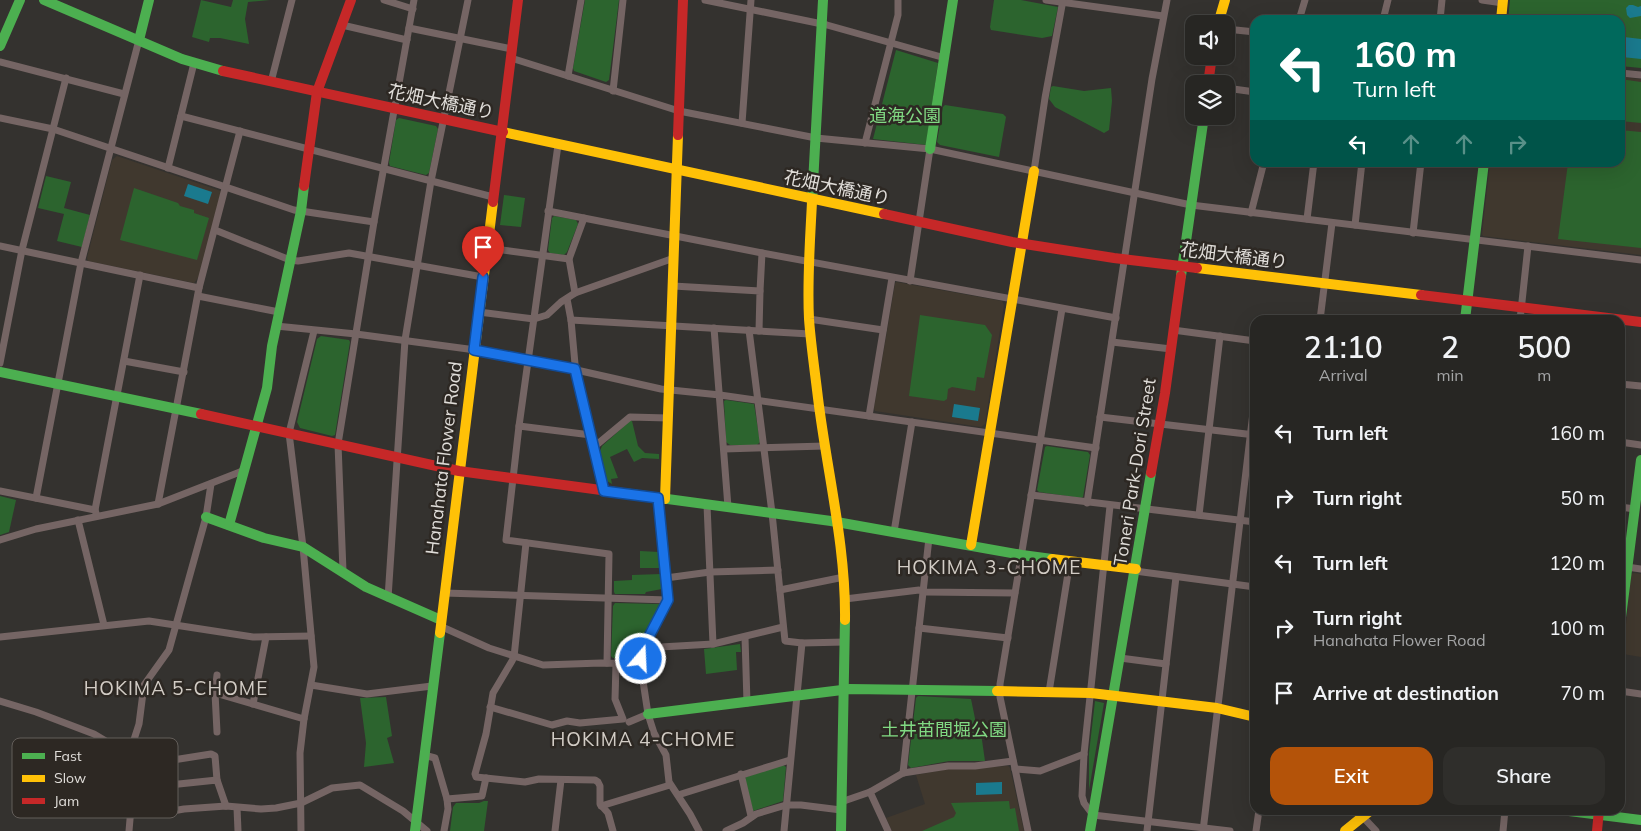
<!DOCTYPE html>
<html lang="en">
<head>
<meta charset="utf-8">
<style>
  :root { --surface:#272623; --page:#2f2e2b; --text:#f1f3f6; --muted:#a4a5a6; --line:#434341; --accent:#b45309 }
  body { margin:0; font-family:Mulish,"Noto Sans JP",sans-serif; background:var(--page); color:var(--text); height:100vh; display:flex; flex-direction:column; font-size:19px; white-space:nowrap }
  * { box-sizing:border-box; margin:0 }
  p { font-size:16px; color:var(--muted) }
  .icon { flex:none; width:28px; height:28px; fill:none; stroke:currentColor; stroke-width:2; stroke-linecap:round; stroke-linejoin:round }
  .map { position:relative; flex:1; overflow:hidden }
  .drawer { position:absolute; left:1250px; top:315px; width:375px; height:500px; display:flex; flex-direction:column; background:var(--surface); border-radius:15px; box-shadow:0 5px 20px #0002,0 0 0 1px var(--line) }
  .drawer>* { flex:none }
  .banner { position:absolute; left:1250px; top:15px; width:375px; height:152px; border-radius:15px; box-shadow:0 5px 20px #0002,0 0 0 1px var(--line); background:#00695c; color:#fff; overflow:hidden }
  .tools { position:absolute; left:1185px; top:15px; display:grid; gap:10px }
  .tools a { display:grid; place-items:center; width:50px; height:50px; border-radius:10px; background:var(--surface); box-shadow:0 5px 20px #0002,0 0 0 1px var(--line); font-size:25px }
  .pin { position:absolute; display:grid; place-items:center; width:42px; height:42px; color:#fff; margin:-51px -21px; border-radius:50% 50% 50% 0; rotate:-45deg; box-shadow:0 0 5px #0007 }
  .pin .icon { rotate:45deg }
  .me { position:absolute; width:55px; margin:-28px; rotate:19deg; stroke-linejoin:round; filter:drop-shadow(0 0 4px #0008) }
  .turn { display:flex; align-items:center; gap:18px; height:105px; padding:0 20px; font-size:22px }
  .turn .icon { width:65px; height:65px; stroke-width:2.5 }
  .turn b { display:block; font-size:35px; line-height:42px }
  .lanes { display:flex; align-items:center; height:48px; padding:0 20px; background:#0003; justify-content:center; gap:25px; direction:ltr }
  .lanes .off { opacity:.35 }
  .eta { display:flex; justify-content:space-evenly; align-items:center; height:85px; text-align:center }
  .eta b { font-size:30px; font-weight:600; line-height:35px }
  .button { display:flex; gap:10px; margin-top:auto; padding:10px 20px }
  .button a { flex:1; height:58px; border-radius:15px; background:var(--accent); color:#fff; font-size:20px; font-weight:600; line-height:58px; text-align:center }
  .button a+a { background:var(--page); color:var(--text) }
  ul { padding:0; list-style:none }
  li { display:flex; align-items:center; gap:15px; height:65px; padding:0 20px }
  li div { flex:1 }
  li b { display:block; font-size:19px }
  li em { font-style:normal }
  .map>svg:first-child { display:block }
</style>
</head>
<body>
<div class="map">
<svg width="1641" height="831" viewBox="0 0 1641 831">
  <rect width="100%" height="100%" fill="#34322f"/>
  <g fill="#40382e">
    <polygon points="1620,77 1641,79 1641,255 1483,236 1482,234 1490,163 1620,162"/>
    <polygon points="117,156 221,191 200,275 194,283 88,261 87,258 112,160"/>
    <polygon points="896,282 1002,301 1004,305 985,424 981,427 875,411 874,408 895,284"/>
    <polygon points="1634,573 1641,574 1641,657 1623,654 1631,574"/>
    <polygon points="1008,766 1010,768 1024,831 892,831 886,818 925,804 916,775 948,769"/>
  </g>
  <g fill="#2c642e">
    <polygon points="201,0 231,7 233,0 270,0 248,2 245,19 249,44 220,38 210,38 209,42 192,37"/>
    <polygon points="585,0 619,0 609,80 606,82 574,71 573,68"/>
    <polygon points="994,0 1021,0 1058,7 1052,36 1042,38 991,30 990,27"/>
    <polygon points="1510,0 1641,0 1641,68 1620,66 1620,20 1508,20"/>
    <polygon points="896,50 938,63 926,145 873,139"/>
    <polygon points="1620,79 1641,82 1641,123 1620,121"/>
    <polygon points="1053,86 1084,91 1111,88 1112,101 1109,130 1104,133 1055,107 1049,99 1051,87"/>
    <polygon points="945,105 1003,114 1006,117 999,157 940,145 937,142 943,107"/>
    <polygon points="399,118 436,126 438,129 429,173 426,175 390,166 389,163 396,120"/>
    <polygon points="1620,130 1641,132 1641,248 1558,239 1568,163 1620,162"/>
    <polygon points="46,176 71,182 64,208 90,215 82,247 57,241 64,214 38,208"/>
    <polygon points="134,188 178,203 180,206 194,210 194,213 209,218 197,260 120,240"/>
    <polygon points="504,195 525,198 521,227 500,225"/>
    <polygon points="554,216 576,220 578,224 567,252 564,255 550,253 548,250 552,218"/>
    <polygon points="920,315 985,325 992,335 984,378 977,377 975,391 952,387 948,389 947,399 944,401 909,396"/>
    <polygon points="321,336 349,340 350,342 335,435 332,436 300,428 297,422 317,339"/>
    <polygon points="726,400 754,404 760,442 757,445 730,445 726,442 724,401"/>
    <polygon points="630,421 632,421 638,446 645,453 659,454 659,459 642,458 634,462 627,449 610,457 618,478 611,479 612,484 607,481 600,451 602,446"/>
    <polygon points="1047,446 1088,452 1090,455 1083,497 1081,498 1039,492 1037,490 1045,447"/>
    <polygon points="0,496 16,500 9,532 0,535"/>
    <polygon points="640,551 659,552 659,568 640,568"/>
    <polygon points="661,574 662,589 646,592 645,594 615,594 614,592 614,581 632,580 632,575"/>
    <polygon points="615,603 659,604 660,606 630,659 613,658 611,656 613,606"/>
    <polygon points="740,644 741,652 736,652 737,670 706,674 704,649"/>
    <polygon points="918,696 971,699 978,733 981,733 985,761 949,761 911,768 908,765 916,698"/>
    <polygon points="386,697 392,736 387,738 394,763 364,767 366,743 360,698"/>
    <polygon points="1095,701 1104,703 1089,790 1089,753"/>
    <polygon points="783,765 786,767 783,801 753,811 745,779 746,777"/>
    <polygon points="484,801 488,801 484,831 450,831 453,807 456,803 479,803"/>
    <polygon points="1009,801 1010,809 1015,808 1019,831 922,831 954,817 956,813 951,803"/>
  </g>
  <g fill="#1a7a8e">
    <polygon points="1629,5 1633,5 1638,7 1641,6 1641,16 1630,18 1627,15 1626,8"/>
    <polygon points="1624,37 1641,39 1641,59 1622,57"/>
    <polygon points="188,184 212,192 208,204 184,196"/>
    <polygon points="954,404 980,408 978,421 952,417"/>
    <polygon points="1002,782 1002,794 976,795 976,783"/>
  </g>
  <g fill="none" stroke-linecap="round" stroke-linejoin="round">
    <g stroke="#756564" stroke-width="7">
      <polyline points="384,0 413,9"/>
      <polyline points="705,0 827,25 945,58"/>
      <polyline points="1046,0 1163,16"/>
      <polyline points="1482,0 1503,3"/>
      <polyline points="1299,20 1305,0"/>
      <polyline points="1383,20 1388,0"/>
      <polyline points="1440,20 1442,0"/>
      <polyline points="342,25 407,40"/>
      <polyline points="409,28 512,49"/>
      <polyline points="1226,29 1255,32"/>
      <polyline points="511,58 679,111 816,138 930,149 1191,205 1641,260"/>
      <polyline points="0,62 124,94"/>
      <polyline points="1620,73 1641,75"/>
      <polyline points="568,76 581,0"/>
      <polyline points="271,82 292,0"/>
      <polyline points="1226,88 1255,92"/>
      <polyline points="613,91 623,0"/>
      <polyline points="181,116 493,197"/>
      <polyline points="0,118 53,129 294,210 374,222"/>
      <polyline points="742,123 751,0"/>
      <polyline points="865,143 898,15 898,0"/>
      <polyline points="558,145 519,426 506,540 609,554 607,663"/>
      <polyline points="168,168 194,63"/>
      <polyline points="1034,171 1045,98 1063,0"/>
      <polyline points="548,211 762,253 1116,318"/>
      <polyline points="1251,213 1264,162"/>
      <polyline points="1307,219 1314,162"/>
      <polyline points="1355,225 1362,162"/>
      <polyline points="215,230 290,260 298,261 349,253 483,277"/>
      <polyline points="1413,233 1421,162"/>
      <polyline points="0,246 199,288"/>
      <polyline points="487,248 569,259"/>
      <polyline points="910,281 930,149"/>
      <polyline points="673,286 760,291 759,331"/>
      <polyline points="760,291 762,253"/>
      <polyline points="575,293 569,259 584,218"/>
      <polyline points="198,296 279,312"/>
      <polyline points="567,299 571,320 576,375 604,491"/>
      <polyline points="479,312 534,319 547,315 561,302 575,293 674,258"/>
      <polyline points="809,319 883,330"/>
      <polyline points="571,320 810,334"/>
      <polyline points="1320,320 1332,223"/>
      <polyline points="1520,320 1528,246"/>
      <polyline points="276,326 356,334 468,349 572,368 581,371 661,389 720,395 1096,448"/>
      <polyline points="714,328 728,507"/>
      <polyline points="749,330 772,513 785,641 802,643 845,642"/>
      <polyline points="1173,330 1255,341"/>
      <polyline points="1112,342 1171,349"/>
      <polyline points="124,361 184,372"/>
      <polyline points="0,363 22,250 66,78"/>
      <polyline points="1620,384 1641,386"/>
      <polyline points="869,416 892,278"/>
      <polyline points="1100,417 1255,435"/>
      <polyline points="519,426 591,435"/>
      <polyline points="1620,442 1641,445"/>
      <polyline points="594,447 630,417 668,418"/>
      <polyline points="724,449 825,446"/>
      <polyline points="0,491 95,510"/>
      <polyline points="1031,495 1255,522"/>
      <polyline points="36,498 81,263 139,40"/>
      <polyline points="658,498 668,600 640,653 643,681 648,714 654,733 666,755 669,782 690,814 699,831"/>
      <polyline points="1087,503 1152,79 1167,0"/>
      <polyline points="158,504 199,288 240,131"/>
      <polyline points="707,505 713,644"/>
      <polyline points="1110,506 1084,754 1082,796 1084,803 1093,815 1230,831"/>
      <polyline points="1620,507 1635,509"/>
      <polyline points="1199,515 1220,336"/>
      <polyline points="97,516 95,510 140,275"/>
      <polyline points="78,520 104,625"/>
      <polyline points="894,532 912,422"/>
      <polyline points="0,540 36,529 158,504 245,470"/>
      <polyline points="526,543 514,657 512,661 493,693 486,734 475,774 476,777 525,782 539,779 595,780 598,782 600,786 600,804 608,813 613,831"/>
      <polyline points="1620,566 1641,569"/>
      <polyline points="343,571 338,444 374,222 414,0"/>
      <polyline points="1135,571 1255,587"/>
      <polyline points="666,578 710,572 778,570"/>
      <polyline points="780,590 844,577"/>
      <polyline points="444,593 668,600"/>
      <polyline points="388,598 405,340 431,181 468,0"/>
      <polyline points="845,599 919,590 926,592 1015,593"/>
      <polyline points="440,626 489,648 543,665 601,663 641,664"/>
      <polyline points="919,628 1008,638"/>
      <polyline points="0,637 149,621 253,637 311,636"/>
      <polyline points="745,637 747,703"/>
      <polyline points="643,648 713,644 783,627"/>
      <polyline points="1120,658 1166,664"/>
      <polyline points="311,685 367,694 432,686"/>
      <polyline points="1620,691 1641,694"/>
      <polyline points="1049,692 1070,561"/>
      <polyline points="215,693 304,719"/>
      <polyline points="0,701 36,712 94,734 129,755"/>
      <polyline points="253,704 266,637"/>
      <polyline points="490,707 552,725 567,721 580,723 623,719 615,699 616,664"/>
      <polyline points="629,722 648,714"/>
      <polyline points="217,732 215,693 217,675"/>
      <polyline points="424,755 435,758 447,799 448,809 444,831"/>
      <polyline points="129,767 211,754 215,756 217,780"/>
      <polyline points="1015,769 1040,771 1084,754"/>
      <polyline points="903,773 929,538"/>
      <polyline points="741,774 751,816"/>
      <polyline points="131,789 217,780 226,806"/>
      <polyline points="870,792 888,831"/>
      <polyline points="678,795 790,760"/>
      <polyline points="132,796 148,813 161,813 184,809 226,806 261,809 276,808 301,803 332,788 360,785 403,811 427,831"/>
      <polyline points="447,799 482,796 486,778"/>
      <polyline points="841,802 870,792 903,773 948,766 975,766 1013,761"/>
      <polyline points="601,806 670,785"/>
      <polyline points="237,808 238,831"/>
      <polyline points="1362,816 1376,831"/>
      <polyline points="129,831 132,796 129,755 139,724 144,685 169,650 206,517 211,484"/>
      <polyline points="301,831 300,753 304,719 314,667 303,547 289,433 314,331"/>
      <polyline points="555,831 561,780"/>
      <polyline points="726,831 743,823 756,814 786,805 801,805 841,810"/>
      <polyline points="784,831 802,643"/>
      <polyline points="1028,831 1000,697 1000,684 1062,309"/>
      <polyline points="1147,831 1176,577"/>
      <polyline points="1203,831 1255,396"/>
      <polyline points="1256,831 1259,810"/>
      <polyline points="1503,831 1505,810"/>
    </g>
    <g stroke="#4caf50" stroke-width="10">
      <polyline points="44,0 182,59 223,71"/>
      <polyline points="139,40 149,0"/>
      <polyline points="0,46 20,0"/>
      <polyline points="930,149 953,0"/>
      <polyline points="812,202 823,0"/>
      <polyline points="1181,276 1204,116"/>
      <polyline points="1465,320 1484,162"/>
      <polyline points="0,372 201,414"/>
      <polyline points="623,493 831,521 1022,555 1052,559"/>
      <polyline points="206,517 264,538 303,547 366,587 441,620"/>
      <polyline points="229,525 267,388 272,346 301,211 304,186"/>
      <polyline points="1620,625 1641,460"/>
      <polyline points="648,714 850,689 997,691"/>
      <polyline points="1561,810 1641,820"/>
      <polyline points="415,831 440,633"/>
      <polyline points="841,831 845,620"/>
      <polyline points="1090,831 1151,473"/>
    </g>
    <g stroke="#ffc107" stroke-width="10">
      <polyline points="1501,20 1503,0"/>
      <polyline points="1218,24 1225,0"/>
      <polyline points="503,132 884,214"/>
      <path d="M812,202C810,241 807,280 809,319C811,346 815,372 818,398C827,472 846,546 845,620"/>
      <polyline points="1197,268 1421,295"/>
      <polyline points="665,499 678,135"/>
      <polyline points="971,545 1034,171"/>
      <polyline points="1052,559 1136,569"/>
      <polyline points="440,633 493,202"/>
      <polyline points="997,691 1091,693 1217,708 1255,717"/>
      <polyline points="1345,831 1371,810"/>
    </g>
    <g stroke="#c62828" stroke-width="10">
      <polyline points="223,71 503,132"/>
      <polyline points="1208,84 1212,56"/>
      <polyline points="678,135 683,0"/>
      <polyline points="304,186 317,92 351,0"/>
      <polyline points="493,202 518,0"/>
      <polyline points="884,214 1012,242 1114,258 1197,268"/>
      <polyline points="1421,295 1641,322"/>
      <polyline points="201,414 459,471 623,493"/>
      <polyline points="1151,473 1165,393 1181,276"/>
      <polyline points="1597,831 1599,810"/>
    </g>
  </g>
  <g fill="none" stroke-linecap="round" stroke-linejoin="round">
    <g stroke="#114b97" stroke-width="12">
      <polyline id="route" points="483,277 474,350 575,369 604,491 658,498 668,600 643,648 641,659"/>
    </g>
    <use href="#route" stroke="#1a73e8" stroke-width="9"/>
  </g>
  <g text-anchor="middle" stroke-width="5" stroke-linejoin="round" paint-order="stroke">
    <g font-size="18" fill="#e0ddd9" stroke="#2d2823">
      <text transform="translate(441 102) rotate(12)" y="6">花畑大橋通り</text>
      <text transform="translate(837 188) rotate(12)" y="6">花畑大橋通り</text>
      <text transform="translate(1234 256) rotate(7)" y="6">花畑大橋通り</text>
      <text transform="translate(444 458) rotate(-83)" y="6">Hanahata Flower Road</text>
      <text transform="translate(1135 472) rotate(-81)" y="6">Toneri Park-Dori Street</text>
    </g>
    <g font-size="18" fill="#81da83" stroke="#2d2823">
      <text x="905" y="122">道海公園</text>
      <text x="944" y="736">土井苗間堀公園</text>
    </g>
    <g font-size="19" letter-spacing="1" fill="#d2ccc5" stroke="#2d2823">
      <text x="989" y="574">HOKIMA 3-CHOME</text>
      <text x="176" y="695">HOKIMA 5-CHOME</text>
      <text x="643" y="746">HOKIMA 4-CHOME</text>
    </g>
  </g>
  <rect x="12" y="738" width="166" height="80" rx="8" fill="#2d2823" stroke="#635e5a" stroke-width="1"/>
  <rect x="22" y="753" width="23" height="6" fill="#4caf50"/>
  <rect x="22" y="775" width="23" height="7" fill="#ffc107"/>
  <rect x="22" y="798" width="23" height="6" fill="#c62828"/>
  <g font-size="14" fill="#e0ddd9">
    <text x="54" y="761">Fast</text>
    <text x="54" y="783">Slow</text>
    <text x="54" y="806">Jam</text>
  </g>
</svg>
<div class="tools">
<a><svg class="icon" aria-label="sound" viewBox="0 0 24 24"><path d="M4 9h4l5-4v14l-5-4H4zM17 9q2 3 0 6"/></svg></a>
<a><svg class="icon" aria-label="layers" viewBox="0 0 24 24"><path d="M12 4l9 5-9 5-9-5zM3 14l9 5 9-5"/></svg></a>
</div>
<div class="pin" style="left:483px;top:277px;background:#d93025"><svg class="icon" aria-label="arrive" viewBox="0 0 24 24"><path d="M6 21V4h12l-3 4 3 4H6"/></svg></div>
<svg class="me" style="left:641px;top:659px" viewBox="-20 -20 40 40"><circle r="17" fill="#1a73e8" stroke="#fff" stroke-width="3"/><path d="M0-11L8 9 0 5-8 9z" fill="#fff"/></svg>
<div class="banner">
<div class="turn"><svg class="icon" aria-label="left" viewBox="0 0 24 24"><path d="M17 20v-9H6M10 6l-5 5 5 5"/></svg><div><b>160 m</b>Turn left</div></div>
<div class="lanes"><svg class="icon" aria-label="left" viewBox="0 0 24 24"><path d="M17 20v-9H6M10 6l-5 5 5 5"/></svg><svg class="icon off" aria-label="ahead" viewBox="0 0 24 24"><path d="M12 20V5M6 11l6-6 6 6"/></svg><svg class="icon off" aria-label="ahead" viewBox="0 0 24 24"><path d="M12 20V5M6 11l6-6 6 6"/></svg><svg class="icon off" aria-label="right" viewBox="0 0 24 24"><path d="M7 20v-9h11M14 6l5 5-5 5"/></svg></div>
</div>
<section class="drawer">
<div class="eta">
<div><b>21:10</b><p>Arrival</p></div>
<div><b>2</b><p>min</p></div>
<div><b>500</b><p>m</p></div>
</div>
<ul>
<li><svg class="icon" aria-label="left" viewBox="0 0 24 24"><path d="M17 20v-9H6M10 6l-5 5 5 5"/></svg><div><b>Turn left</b></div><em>160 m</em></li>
<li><svg class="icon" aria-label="right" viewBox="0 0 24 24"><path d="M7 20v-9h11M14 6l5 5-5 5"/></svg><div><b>Turn right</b></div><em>50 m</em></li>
<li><svg class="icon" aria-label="left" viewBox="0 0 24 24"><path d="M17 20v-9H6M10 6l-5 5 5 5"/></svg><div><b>Turn left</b></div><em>120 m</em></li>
<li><svg class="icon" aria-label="right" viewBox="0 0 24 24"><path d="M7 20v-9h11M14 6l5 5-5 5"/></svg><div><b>Turn right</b><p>Hanahata Flower Road</p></div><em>100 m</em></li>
<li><svg class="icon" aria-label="arrive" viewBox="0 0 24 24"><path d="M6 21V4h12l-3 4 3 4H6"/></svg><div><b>Arrive at destination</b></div><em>70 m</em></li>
</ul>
<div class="button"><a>Exit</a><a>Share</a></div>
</section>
</div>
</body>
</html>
